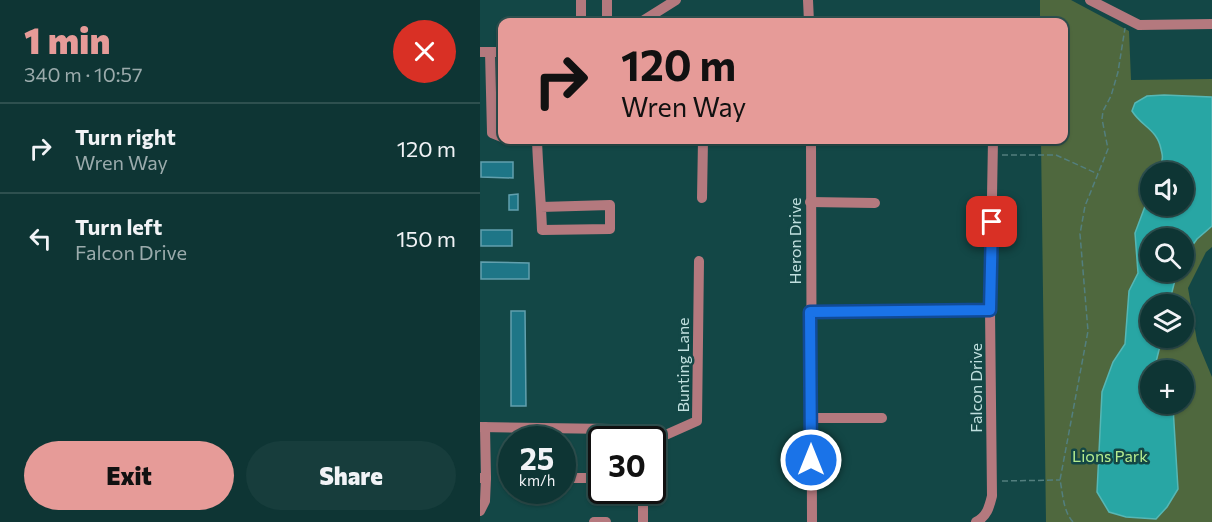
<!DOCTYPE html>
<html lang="en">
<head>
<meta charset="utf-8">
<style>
  :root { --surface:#0e3534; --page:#173d3c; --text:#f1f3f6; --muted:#9babac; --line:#2e504f; --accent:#e69b98 }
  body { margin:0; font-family:Commissioner,sans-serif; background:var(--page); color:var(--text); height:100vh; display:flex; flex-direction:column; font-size:22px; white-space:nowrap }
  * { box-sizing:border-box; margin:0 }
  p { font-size:20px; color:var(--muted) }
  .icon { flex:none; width:33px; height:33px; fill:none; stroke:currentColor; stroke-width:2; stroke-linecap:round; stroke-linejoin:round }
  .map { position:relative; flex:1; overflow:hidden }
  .details { display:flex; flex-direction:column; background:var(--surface); width:480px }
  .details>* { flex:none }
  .hud { position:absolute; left:18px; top:18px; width:570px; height:126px; border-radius:12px; box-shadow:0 2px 4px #0004,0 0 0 2px var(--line); background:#e69b98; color:#111; overflow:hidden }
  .tools { position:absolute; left:660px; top:162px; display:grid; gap:12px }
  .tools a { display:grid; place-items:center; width:54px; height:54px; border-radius:50%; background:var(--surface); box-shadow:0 2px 4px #0004,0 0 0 2px var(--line); font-size:30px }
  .speed { position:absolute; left:18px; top:426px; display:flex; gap:12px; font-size:30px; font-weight:700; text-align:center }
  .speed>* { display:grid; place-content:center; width:78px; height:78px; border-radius:50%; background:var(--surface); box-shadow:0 2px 4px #0004,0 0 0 2px var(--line); line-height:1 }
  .speed small { font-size:15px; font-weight:400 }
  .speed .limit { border:3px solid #111; border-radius:9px; background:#fff; color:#111 }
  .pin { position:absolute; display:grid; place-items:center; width:51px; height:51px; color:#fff; margin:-26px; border-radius:12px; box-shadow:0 3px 9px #0006 }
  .me { position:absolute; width:66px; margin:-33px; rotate:0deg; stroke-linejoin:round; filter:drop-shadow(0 0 4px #0008) }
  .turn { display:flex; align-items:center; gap:21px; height:126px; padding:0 24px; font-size:27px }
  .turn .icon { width:78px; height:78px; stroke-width:2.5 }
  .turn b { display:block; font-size:42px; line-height:51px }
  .round { display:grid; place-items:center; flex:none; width:63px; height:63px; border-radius:32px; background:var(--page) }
  .overview { display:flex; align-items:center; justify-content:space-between; height:102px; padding:0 24px }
  h1 { font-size:36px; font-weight:800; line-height:45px; color:var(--accent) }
  .primary-button { display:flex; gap:12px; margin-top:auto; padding:12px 24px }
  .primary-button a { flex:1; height:69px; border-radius:36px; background:var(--accent); color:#111; font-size:24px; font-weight:800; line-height:69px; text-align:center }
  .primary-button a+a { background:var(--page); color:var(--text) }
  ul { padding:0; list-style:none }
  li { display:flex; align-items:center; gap:18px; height:90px; padding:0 24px; border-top:2px solid var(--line) }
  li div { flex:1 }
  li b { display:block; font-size:22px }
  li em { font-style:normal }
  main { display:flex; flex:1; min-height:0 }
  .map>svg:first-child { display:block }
</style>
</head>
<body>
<main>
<section class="details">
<div class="overview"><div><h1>1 min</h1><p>340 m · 10:57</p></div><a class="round" style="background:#d93025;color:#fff"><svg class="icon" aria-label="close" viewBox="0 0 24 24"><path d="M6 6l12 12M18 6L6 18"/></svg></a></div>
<ul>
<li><svg class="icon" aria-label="right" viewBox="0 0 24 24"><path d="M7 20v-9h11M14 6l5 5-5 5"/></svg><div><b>Turn right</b><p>Wren Way</p></div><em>120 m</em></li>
<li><svg class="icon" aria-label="left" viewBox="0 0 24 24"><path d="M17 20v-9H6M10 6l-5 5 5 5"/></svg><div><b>Turn left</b><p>Falcon Drive</p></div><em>150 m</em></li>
</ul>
<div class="primary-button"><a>Exit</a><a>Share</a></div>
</section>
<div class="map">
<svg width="732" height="522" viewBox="0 0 732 522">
  <rect width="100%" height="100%" fill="#134746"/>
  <path fill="#4f683e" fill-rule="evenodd" d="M560,0H591L649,31L651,80L732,79V247L726,252L708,288L717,341L732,377V522H566L561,140H584V22H560ZM670,172H704V206H670ZM670,238H704V272H670ZM670,304H704V338H670ZM670,370H704V404H670Z"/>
  <path fill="#28a6a4" stroke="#56b7b5" stroke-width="1.5" d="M684,95L732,97V226L717,239L704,257V238H670V272H697L689,304H670V338H682L674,370H670V404H691L693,407L698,489L687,507L676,519L646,517L629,512L617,492L622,392L633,362L645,344L649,291L658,273L655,233L667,201L670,173V206H704V172H671C674,170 679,167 681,163C684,158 682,154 681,149C677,129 662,127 652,111L655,103L667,96Z"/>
  <g fill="#1e7687" stroke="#62a0ae" stroke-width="1.5">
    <polygon points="1,162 33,162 33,178 1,177"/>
    <polygon points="38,194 38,210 29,210 29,195"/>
    <rect x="1" y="230" width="31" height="16"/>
    <polygon points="1,262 49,263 49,279 1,279"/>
    <polygon points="31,311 45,311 46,406 31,406"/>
  </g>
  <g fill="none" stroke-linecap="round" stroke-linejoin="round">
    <g stroke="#537f7e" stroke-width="1.5" stroke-dasharray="6 3" stroke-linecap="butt">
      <polyline points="522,155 576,155 618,174"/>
      <polyline points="522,481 580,480"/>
      <path d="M593,522C583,511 583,494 580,480L608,331L600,234L605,206L628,149L622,119L623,111L631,96L638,72L645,28"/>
    </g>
    <g stroke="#b4797e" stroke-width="10">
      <polyline points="101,0 101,22"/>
      <polyline points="127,0 127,22"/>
      <polyline points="328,0 329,22"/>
      <polyline points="610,0 659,25 732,24"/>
      <polyline points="161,22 196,0"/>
      <polyline points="0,52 22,52"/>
      <polyline points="10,52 12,133 22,137"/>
      <polyline points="31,140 57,140"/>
      <path d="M57,140C58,170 61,200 62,230L130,229V205L61,207"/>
      <polyline points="331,140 332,522"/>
      <polyline points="222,198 223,140"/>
      <polyline points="330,202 395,203"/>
      <polyline points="330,312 510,310"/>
      <polyline points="331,418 402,418"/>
      <polyline points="0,427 131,429 140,430 155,440"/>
      <polyline points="5,427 6,478"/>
      <polyline points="172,441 217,421 219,261"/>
      <polyline points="82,478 122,478"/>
      <polyline points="163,490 163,522"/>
      <polyline points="0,511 5,501 6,478 0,478"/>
      <polyline points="114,522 126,522"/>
      <path d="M496,522C507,516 509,508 512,496L510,310L513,140"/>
    </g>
  </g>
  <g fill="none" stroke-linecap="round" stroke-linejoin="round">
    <g stroke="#114b97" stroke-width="15">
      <polyline id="route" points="331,460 330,312 510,310 512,222"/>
    </g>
    <use href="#route" stroke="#1a73e8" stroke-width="10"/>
  </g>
  <g text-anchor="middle" stroke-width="5" stroke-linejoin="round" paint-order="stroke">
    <g font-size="16" fill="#c0dfde" stroke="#134746">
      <text transform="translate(315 241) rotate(-90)" y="6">Heron Drive</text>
      <text transform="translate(203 365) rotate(-90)" y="6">Bunting Lane</text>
      <text transform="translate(496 388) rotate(-90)" y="6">Falcon Drive</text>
    </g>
    <g font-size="16" fill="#b5ec8f" stroke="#134746">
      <text x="630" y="462">Lions Park</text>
    </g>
  </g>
</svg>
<div class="tools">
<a><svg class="icon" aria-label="sound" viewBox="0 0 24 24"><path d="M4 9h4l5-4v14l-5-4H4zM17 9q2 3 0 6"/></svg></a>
<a><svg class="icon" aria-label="search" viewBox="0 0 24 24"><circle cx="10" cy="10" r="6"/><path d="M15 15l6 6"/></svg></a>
<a><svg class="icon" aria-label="layers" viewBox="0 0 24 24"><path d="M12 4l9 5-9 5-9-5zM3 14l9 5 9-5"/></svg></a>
<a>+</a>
</div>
<div class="speed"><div>25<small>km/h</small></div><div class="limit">30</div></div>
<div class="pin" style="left:512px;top:222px;background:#d93025"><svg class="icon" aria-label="arrive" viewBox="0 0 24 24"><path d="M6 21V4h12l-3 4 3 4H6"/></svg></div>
<svg class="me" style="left:331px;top:460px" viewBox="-20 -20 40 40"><circle r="17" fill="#1a73e8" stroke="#fff" stroke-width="3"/><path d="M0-11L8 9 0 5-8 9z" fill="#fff"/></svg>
<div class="hud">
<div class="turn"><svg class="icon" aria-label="right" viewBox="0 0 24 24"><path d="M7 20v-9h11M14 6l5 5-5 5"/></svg><div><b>120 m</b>Wren Way</div></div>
</div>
</div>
</main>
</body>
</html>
